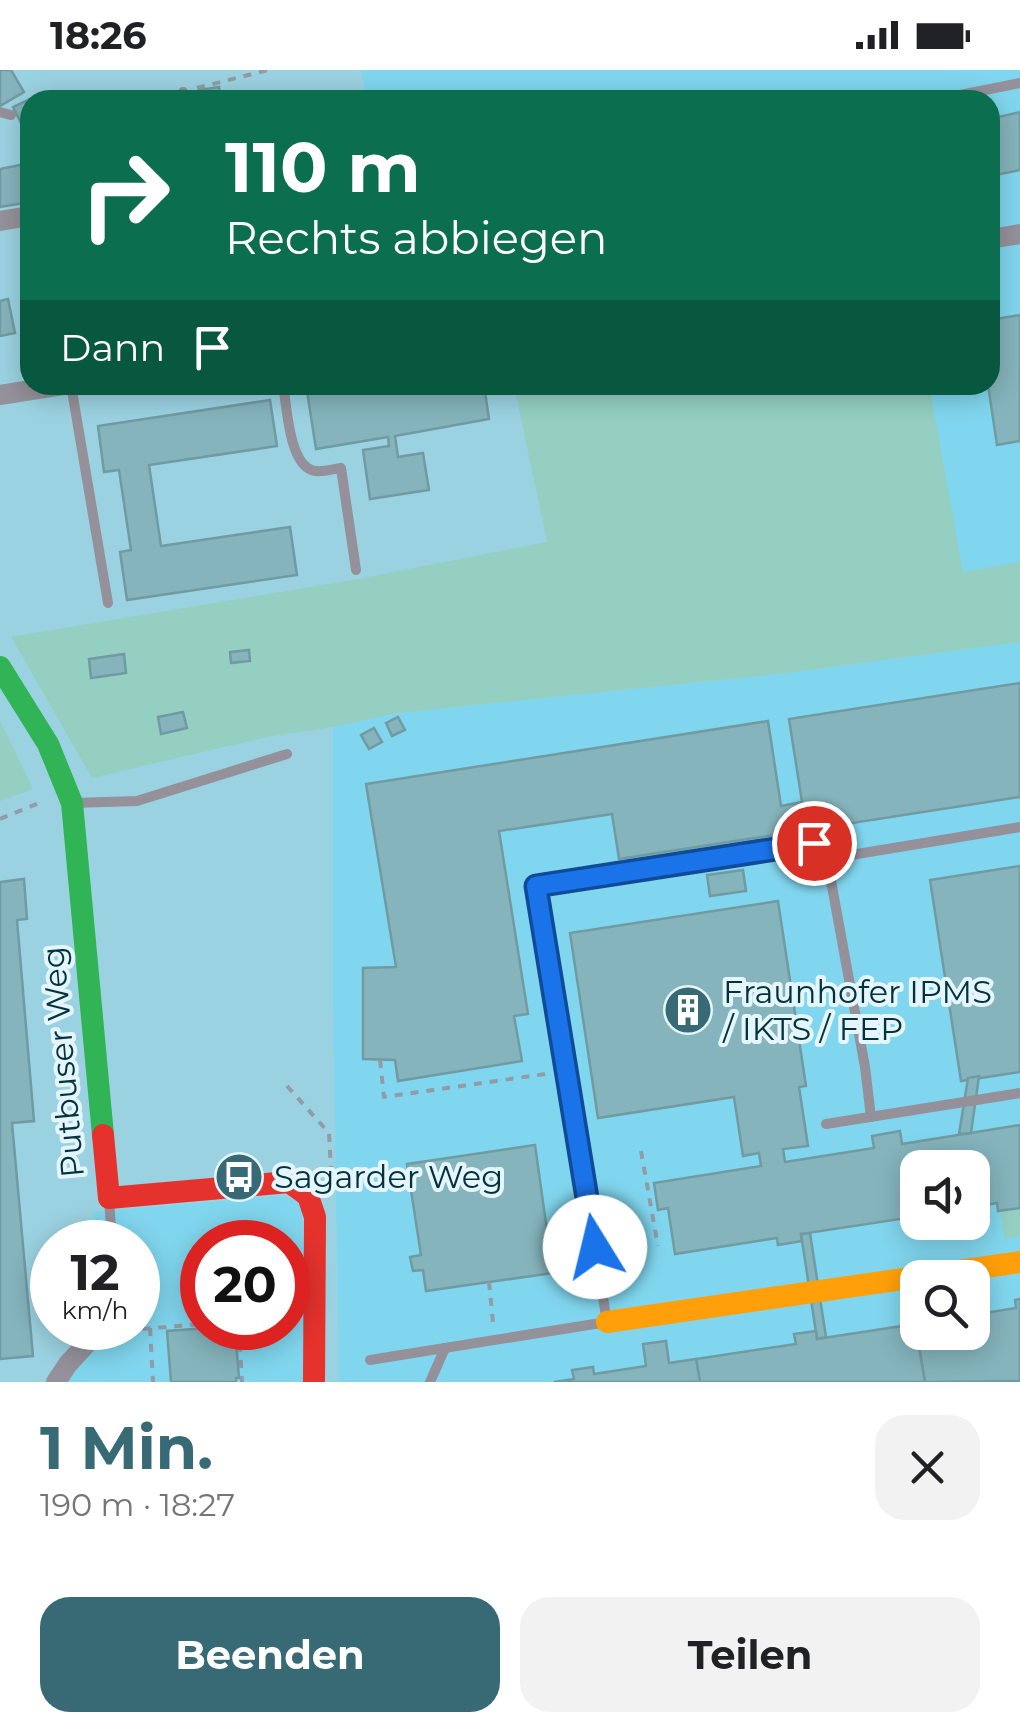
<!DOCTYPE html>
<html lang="de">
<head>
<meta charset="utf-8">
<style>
  :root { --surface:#fff; --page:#f2f2f2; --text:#202124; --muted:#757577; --accent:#386a76 }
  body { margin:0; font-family:Montserrat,sans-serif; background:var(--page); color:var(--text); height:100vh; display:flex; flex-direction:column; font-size:38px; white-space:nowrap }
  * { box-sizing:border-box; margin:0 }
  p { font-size:32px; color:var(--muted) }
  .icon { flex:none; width:55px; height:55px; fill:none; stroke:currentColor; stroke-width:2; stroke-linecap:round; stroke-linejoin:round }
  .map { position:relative; height:1312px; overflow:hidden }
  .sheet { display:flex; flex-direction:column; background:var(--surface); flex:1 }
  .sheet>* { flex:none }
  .hud { position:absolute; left:20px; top:20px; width:980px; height:305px; border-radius:30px; box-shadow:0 5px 25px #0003; background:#0b6e4f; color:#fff; overflow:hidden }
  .fabs { position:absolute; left:900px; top:1080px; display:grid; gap:20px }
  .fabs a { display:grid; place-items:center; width:90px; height:90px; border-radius:20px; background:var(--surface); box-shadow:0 5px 25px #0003; font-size:50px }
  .speed { position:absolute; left:30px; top:1150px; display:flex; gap:20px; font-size:50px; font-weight:700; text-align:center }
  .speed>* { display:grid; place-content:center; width:130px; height:130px; border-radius:50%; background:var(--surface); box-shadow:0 5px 25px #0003; line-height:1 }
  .speed small { font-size:25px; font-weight:400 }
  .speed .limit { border:15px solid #d22; background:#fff; color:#111 }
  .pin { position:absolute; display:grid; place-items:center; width:85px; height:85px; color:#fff; margin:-42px; border:5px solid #fff; border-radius:50%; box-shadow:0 2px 10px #0007 }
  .me { position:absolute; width:110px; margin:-55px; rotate:351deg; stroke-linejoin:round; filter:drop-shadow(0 0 8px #0008) }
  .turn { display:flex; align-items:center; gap:35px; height:210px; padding:0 40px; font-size:45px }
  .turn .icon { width:130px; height:130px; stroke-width:2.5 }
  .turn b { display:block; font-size:70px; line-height:85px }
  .then { display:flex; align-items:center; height:95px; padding:0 40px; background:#0003; gap:20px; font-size:38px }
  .round { display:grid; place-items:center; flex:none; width:105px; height:105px; border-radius:30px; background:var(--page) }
  .overview { display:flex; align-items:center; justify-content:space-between; height:170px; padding:0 40px }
  h1 { font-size:60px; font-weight:700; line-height:75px; color:var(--accent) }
  .primary-button { display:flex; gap:20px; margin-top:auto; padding:20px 40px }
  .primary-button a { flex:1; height:115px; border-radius:30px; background:var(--accent); color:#fff; font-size:40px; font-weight:700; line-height:115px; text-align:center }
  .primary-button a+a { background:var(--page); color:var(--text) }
  .status { display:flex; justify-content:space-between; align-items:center; height:70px; padding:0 50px; background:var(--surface); direction:ltr }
  .status svg { height:28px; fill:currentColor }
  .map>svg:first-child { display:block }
</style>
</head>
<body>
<div class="status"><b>18:26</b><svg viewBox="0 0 49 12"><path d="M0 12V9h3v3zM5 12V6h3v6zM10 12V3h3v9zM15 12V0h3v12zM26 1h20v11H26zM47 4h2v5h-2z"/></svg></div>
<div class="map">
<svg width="1020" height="1312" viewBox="0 0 1020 1312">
  <rect width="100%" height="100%" fill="#9bd2e1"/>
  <g fill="#80d6ee" fill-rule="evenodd">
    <polygon points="361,0 1020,0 1020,492 963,503 929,315 990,315 990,30 800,30 798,20 747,30 367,30"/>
    <path d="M1020,572V1312H339L333,931V657L398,643L779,604ZM918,1098H972V1152H918ZM918,1208H972V1262H918Z"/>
    <path d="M279,1126L293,1129L302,1137L308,1312H46L88,1258H138V1172H95L93,1142ZM202,1172H288V1258H202Z"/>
  </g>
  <g fill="#94cfc2">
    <polygon points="514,315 929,315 963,502 1020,492 1020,572 779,604 398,643 333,657 267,667 92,708 11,567 358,509 547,472"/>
    <polygon points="0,651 33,719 0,731"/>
    <polygon points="1020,1139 1020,1166 1005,1169 1000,1143"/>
  </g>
  <g fill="#85b4bc" stroke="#719ba2" stroke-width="2.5">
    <polygon points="0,0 11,0 24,22 0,36"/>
    <polygon points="219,17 221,30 202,30 200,20"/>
    <polygon points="30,29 30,51 22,55 13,37"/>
    <polygon points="1020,42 1020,100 990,106 990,49"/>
    <polygon points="30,93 30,132 0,137 0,99"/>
    <polygon points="8,229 15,263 0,266 0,231"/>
    <polygon points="1020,245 1020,371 997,375 988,315 990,315 990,250"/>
    <polygon points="344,315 484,315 489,349 395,366 398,387 423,383 429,420 370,429 363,380 389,376 388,367 316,379 307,321"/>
    <polygon points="270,330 277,376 149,395 161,476 290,457 297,505 127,530 120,482 131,480 119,400 104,402 98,356"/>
    <polygon points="249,580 250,591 231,593 230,582"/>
    <polygon points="124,584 126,603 91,608 89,589"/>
    <polygon points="1020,613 1020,727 619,789 612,744 499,761 528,944 514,946 522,991 398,1011 395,990 363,989 363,898 396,897 366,714 768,651 781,736 802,732 789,649"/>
    <polygon points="183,642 187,658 161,664 158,647"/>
    <polygon points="398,647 405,660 392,666 386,653"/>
    <polygon points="374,658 382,672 369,679 361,665"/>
    <polygon points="1020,796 1020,1002 961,1011 930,810"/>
    <polygon points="743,800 746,821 710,826 707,805"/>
    <polygon points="24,809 27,849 17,850 34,1051 12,1053 33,1286 0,1289 0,812"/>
    <polygon points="778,831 806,1016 799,1017 808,1076 783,1079 785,1092 874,1078 872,1066 900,1061 902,1074 1020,1055 1020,1138 998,1141 997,1133 972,1137 972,1098 918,1098 918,1152 923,1152 918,1160 911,1157 906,1148 801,1164 802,1171 778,1175 777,1168 675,1184 668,1138 658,1140 654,1113 761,1096 759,1083 743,1086 734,1027 598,1048 570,863"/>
    <polygon points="979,1006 971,1063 959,1064 968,1008"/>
    <polygon points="535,1075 553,1203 426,1221 423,1200 413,1201 410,1187 421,1185 407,1094"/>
    <polygon points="810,1163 826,1267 817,1269 801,1164"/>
    <polygon points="1020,1229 1020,1311 925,1312 915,1254 918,1253 918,1262 972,1262 972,1245 1016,1238 1015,1230"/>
    <polygon points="915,1254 925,1312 700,1312 696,1289 796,1274 794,1264 816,1261 817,1269"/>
    <polygon points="207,1258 235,1258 239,1308 236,1308 236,1312 171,1312 167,1261"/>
    <polygon points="666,1271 669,1293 696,1289 700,1312 554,1312 574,1309 572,1300 593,1297 594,1304 646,1296 643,1274"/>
  </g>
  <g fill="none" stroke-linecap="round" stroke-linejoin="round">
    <g stroke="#919ca6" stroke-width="4" stroke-dasharray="8 8" stroke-linecap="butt">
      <polyline points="197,18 268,0"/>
      <polyline points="0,749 44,731"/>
      <polyline points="380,990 384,1027 552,1003"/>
      <polyline points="287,1016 329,1063 331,1099 324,1107"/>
      <polyline points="641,1081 658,1176"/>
      <polyline points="489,1212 493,1252"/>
      <polyline points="127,1258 130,1260 202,1254"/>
      <polyline points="150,1258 153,1312"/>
      <polyline points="239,1258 242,1312"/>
    </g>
    <g stroke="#94919b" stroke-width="10">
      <polyline points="183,22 184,30"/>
      <polyline points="935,30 1020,13"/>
      <polyline points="0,42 11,45"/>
      <polyline points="71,315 108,533"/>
      <path d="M283,315C287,336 289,399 316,401C324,402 333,399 341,398L356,500"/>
      <polyline points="73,733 137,731 287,684"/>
      <polyline points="827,789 865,997 871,1047"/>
      <polyline points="826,1054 1020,1023"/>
      <polyline points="109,1129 112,1172"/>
      <polyline points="370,1290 607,1252 536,816 814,773 827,789 1020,757"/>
      <polyline points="430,1312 445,1278"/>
    </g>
    <g stroke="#94919b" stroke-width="20">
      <polyline points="0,151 30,146"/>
      <polyline points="990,169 1020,164"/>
      <polyline points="0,325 63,315"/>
      <polyline points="56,1312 68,1294 101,1258"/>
    </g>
    <polyline stroke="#30b455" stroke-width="22" points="0,597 48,674 72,733 103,1065"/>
    <polyline stroke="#ff9f0a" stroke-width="22" points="607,1252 1020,1192"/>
    <polyline stroke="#e5322d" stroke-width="22" points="103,1065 109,1128 289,1112 308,1126 315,1147 314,1312"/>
  </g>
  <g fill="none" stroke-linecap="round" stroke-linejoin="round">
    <g stroke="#114b97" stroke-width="25">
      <polyline id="route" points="595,1177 536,816 814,773"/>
    </g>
    <use href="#route" stroke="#1a73e8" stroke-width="18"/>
  </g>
  <defs>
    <g id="building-disc" transform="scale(2.5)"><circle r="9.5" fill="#386a76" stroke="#e4f6fc"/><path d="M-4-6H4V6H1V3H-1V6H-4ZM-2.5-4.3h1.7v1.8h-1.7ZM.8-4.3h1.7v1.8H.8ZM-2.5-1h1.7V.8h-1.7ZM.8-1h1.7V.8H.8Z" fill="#fff"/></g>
    <g id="bus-disc" transform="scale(2.5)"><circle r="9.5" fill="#386a76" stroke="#e4f6fc"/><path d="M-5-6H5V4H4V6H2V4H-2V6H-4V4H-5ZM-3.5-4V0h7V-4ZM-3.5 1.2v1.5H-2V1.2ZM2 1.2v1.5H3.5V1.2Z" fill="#fff"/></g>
  </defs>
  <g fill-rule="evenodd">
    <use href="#building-disc" x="688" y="940"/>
    <use href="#bus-disc" x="239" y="1107"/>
  </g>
  <g text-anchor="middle" stroke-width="8" stroke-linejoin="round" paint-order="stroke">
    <g font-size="32" fill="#03323d" stroke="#e4f6fc" text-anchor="start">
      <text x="723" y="933">Fraunhofer IPMS<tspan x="723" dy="37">/ IKTS / FEP</tspan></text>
      <text x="274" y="1118">Sagarder Weg</text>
    </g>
    <g font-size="32" fill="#03323d" stroke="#e4f6fc">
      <text transform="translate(63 992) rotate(-95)" y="11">Putbuser Weg</text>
    </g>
  </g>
</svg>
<div class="fabs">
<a><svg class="icon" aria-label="sound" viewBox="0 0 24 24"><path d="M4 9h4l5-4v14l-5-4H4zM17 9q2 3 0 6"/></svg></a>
<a><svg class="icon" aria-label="search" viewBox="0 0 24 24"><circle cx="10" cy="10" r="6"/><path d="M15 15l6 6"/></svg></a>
</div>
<div class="speed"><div>12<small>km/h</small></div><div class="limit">20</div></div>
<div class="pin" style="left:814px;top:773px;background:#d93025"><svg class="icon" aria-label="arrive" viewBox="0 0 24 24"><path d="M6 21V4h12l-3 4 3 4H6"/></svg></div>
<svg class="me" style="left:595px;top:1177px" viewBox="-20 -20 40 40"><circle r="19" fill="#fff"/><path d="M0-13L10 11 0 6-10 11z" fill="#1a73e8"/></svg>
<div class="hud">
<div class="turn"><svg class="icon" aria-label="right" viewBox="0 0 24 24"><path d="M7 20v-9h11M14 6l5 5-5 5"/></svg><div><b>110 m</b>Rechts abbiegen</div></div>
<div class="then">Dann<svg class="icon" aria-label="arrive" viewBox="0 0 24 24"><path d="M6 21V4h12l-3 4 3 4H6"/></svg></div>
</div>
</div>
<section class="sheet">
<div class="overview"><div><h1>1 Min.</h1><p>190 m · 18:27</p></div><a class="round"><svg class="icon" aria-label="close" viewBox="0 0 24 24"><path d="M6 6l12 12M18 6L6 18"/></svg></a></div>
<div class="primary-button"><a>Beenden</a><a>Teilen</a></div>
</section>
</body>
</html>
